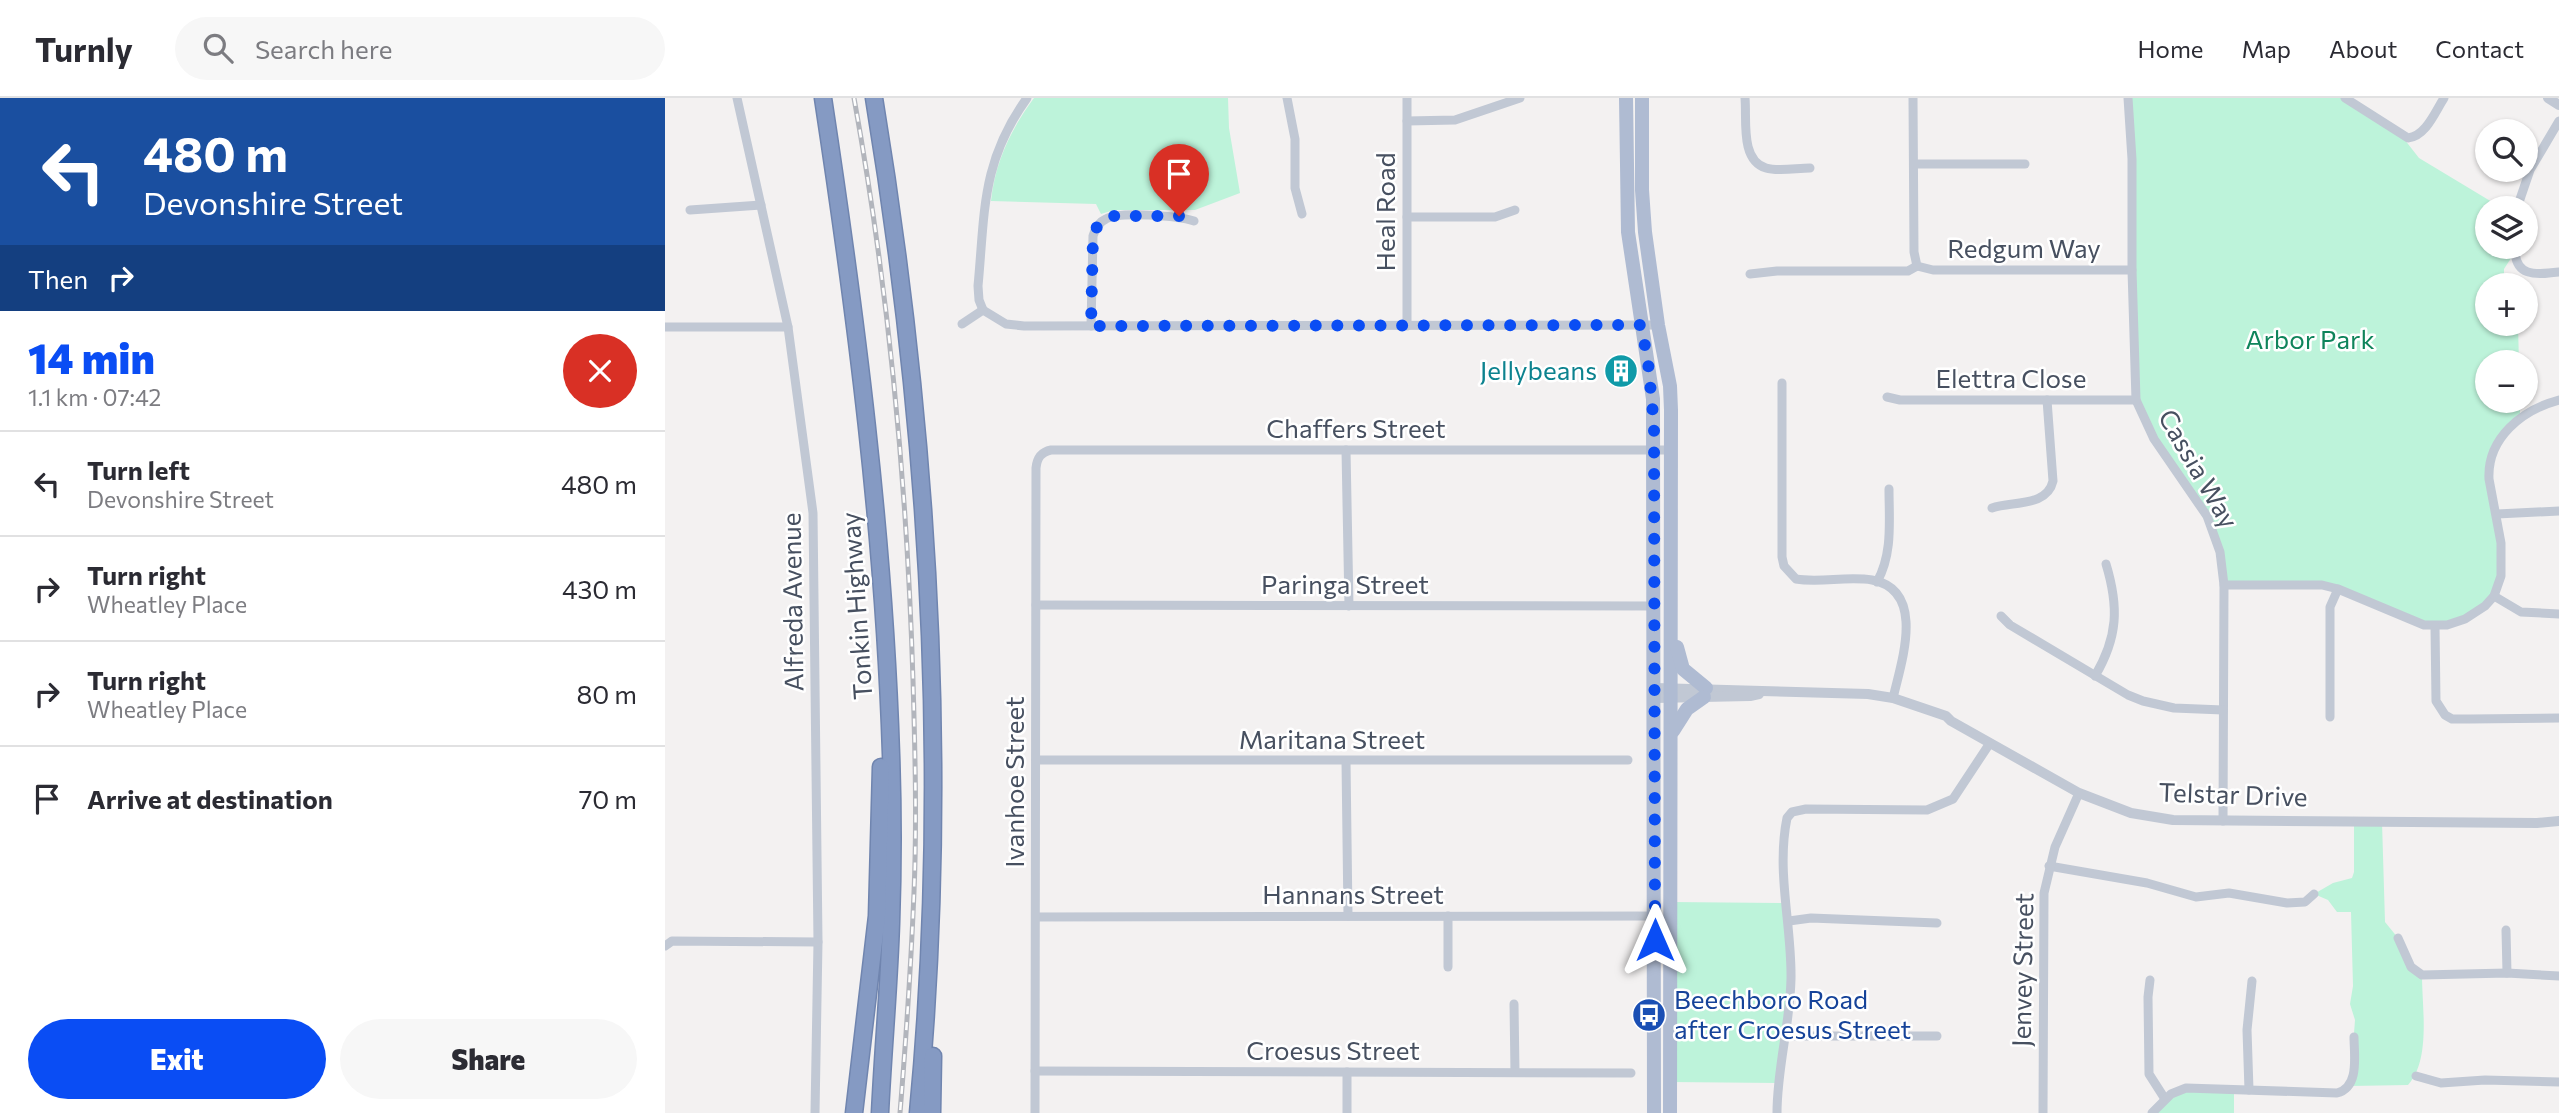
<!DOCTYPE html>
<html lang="en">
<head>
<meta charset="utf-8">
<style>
  :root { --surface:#fff; --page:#f7f7f7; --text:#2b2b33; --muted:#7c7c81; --line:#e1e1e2; --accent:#0a4df4 }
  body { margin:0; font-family:Commissioner,sans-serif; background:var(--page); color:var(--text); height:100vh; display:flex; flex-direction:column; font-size:26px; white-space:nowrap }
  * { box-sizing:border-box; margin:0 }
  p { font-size:23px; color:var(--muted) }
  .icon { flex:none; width:38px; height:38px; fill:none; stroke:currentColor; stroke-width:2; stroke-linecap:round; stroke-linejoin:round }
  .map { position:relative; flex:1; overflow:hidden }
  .drawer { display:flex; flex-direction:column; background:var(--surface); width:665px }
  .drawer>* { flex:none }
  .top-card { background:#1a4fa0; color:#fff; overflow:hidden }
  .controls { position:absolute; left:1810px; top:21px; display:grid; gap:14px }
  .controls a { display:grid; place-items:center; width:63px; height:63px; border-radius:50%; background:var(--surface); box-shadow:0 2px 5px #0004; font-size:35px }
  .pin { position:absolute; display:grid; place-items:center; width:60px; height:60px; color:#fff; margin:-72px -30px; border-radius:50% 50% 50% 0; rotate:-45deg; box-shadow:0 0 7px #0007 }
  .pin .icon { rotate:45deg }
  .me { position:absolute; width:77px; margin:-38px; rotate:0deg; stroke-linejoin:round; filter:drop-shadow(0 0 5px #0008) }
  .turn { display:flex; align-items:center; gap:24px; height:147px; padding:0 28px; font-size:32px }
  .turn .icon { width:91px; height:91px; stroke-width:2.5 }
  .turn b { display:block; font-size:49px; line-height:60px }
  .then { display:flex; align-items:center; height:66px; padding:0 28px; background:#0003; gap:14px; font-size:26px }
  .round { display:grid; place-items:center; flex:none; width:74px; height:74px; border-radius:37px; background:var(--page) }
  .head { display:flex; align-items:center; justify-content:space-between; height:119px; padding:0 28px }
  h1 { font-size:42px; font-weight:800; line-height:52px; color:var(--accent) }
  .button { display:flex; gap:14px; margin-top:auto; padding:14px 28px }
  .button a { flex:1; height:80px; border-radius:42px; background:var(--accent); color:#fff; font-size:28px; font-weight:800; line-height:80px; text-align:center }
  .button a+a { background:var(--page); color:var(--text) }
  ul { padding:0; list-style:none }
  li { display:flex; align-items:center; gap:21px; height:105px; padding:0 28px; border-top:2px solid var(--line) }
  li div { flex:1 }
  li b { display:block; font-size:26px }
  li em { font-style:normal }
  header { display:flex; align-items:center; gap:42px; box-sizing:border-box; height:98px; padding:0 35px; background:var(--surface); border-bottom:2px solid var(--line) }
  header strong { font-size:33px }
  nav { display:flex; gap:38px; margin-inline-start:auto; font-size:24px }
  .search { width:490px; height:63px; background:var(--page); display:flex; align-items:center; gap:18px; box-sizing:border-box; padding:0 24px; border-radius:38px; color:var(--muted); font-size:26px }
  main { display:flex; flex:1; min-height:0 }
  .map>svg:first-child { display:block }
</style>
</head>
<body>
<header>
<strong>Turnly</strong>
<div class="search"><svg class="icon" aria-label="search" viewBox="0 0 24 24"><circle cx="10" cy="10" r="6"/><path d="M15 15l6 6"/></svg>Search here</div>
<nav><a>Home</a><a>Map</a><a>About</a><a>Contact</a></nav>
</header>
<main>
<section class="drawer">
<div class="top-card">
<div class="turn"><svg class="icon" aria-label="left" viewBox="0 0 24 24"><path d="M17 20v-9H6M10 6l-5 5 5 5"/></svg><div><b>480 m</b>Devonshire Street</div></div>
<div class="then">Then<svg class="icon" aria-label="right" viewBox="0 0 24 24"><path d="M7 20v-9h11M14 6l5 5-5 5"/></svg></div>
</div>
<div class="head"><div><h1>14 min</h1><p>1.1 km · 07:42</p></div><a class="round" style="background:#d93025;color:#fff"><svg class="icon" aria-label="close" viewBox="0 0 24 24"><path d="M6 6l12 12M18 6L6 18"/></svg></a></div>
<ul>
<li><svg class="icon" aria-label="left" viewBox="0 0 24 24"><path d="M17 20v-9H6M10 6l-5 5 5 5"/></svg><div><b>Turn left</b><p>Devonshire Street</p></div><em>480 m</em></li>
<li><svg class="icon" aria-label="right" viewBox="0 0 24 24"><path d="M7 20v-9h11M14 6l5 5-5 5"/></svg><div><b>Turn right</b><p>Wheatley Place</p></div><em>430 m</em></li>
<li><svg class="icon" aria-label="right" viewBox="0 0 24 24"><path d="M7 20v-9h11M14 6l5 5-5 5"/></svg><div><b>Turn right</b><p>Wheatley Place</p></div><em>80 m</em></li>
<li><svg class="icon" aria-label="arrive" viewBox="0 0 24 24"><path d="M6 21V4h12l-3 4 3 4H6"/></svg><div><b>Arrive at destination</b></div><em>70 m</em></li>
</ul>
<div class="button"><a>Exit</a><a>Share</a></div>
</section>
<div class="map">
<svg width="1894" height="1015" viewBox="0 0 1894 1015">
  <rect width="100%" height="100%" fill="#f3f1f1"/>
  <g fill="#bdf3da">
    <path d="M369,0H563L564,30L575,95L530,112H449L436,116L431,106L326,103C330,64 346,31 369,0Z"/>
    <polygon points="1463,0 1676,0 1736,37 1754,60 1837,110 1822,110 1822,149 1850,149 1850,154 1839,171 1839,187 1822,187 1822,226 1853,228 1854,264 1822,264 1822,303 1855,303 1855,321 1825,361 1832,416 1833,490 1810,516 1770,528 1673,491 1559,487 1552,443 1475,314"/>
    <path d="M1689,724H1717L1720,824L1733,840L1746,869L1757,877C1757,910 1766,962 1743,987L1685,988L1690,922L1685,906L1688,888L1686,814H1672L1663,802L1649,796L1668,785L1687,780L1689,774Z"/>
    <polygon points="1006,804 1121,805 1126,853 1112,985 1006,984"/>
    <polygon points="1513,992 1569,992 1569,1015 1487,1015"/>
  </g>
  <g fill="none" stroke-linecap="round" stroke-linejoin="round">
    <g stroke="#7085af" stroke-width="19">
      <g id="motorway">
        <path d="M158,0C191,218 219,436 226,656C228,712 228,769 226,825C224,888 218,952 215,1015"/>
        <path d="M209,0C264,334 285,677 253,1015"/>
        <polyline points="189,1015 212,818 216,669"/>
        <polyline points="267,1015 268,958"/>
      </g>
    </g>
    <g stroke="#c1c8d4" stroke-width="9">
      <polyline points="72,0 123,229 148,415 153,844 150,1015"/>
      <polyline points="622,0 630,41 630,90 637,116"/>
      <path d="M1080,0C1082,22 1075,62 1101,70C1113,74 1132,70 1145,70"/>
      <polyline points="1248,0 1249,154 1252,168 1268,172 1467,172"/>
      <polyline points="1463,0 1467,61 1467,172 1471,302 1489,341 1542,418 1555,454 1559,487 1558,723"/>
      <path d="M1680,0L1743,40C1761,38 1770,14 1779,0"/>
      <polyline points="742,23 790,22 855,0"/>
      <polyline points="1249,66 1360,66"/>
      <polyline points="1852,110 1865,72 1894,23"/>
      <polyline points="25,112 96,107"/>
      <polyline points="742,119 830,119 850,112"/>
      <path d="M1850,149C1849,179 1870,177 1894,174"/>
      <polyline points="1085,176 1112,173 1243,173 1252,168"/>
      <polyline points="318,212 341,226 359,228 993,227"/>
      <path d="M318,212L314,202L313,188C320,114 316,64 362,0"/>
      <polyline points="297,226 318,212"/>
      <path d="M426,228L428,138C430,131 434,124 441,121C454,113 514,118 529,123"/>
      <polyline points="742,228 742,0"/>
      <polyline points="0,229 123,229"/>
      <path d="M1117,285V459L1119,468L1131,481C1155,485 1182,478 1207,482C1262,492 1236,565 1228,600"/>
      <polyline points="1222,299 1235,302 1471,302"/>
      <polyline points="681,352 684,508"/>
      <path d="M1327,410C1348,403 1382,409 1388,383L1382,302"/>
      <polyline points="1832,416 1894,413"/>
      <path d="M1212,484C1228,455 1224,423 1224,391"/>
      <path d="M1559,487H1657L1673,491L1759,527H1782L1800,521L1820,508L1829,498L1836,478V445L1824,381C1822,340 1857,312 1894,302"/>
      <polyline points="1829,498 1856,514 1894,516"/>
      <polyline points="371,507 988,508"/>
      <polyline points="1336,518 1345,527 1463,597 1478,603 1509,610 1558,612"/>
      <polyline points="1770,528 1771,603 1780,617 1787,621 1805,621 1894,620"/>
      <path d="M1430,578C1453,539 1454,509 1441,466"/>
      <polyline points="1665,619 1665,509 1673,491"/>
      <polyline points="371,662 963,662"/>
      <polyline points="681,663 683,818"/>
      <polyline points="1384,768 1482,785 1531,799 1564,795 1622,805 1640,804 1649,796"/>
      <polyline points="371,819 993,818"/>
      <polyline points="1124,823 1146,820 1272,825"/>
      <polyline points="1841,832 1842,875"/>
      <polyline points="1733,840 1746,869 1757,877 1842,875 1894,878"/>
      <polyline points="0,848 7,843 153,844"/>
      <polyline points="783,869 783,818"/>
      <polyline points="1485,882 1483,899 1484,976 1500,1001"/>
      <polyline points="849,906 850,974"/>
      <polyline points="1121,938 1272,938"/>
      <polyline points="370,973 966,975"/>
      <polyline points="1751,978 1776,985 1820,982 1894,984"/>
      <polyline points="1584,992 1582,932 1587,883"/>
      <path d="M370,1015L371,370C372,360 376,354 386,352H1006"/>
      <polyline points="682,1015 682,974"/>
      <path d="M1112,1015C1112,970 1125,927 1126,881C1127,828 1111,774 1122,720L1127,714L1141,711L1262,712L1288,701L1325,645"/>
      <polyline points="1378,1015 1379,795 1390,749 1414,695"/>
      <path d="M1487,1015L1506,996L1521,990L1672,995C1695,989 1689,957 1689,939"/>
    </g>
    <g stroke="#c1c8d4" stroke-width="10">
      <polyline points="1883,0 1894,7"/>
      <polyline points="990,590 1203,596 1228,600 1281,618 1286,623 1414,695 1466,715 1508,722 1872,725 1894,723"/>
      <polyline points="990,600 1085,598 1094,596"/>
    </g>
    <g stroke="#afbbd2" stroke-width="14">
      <polyline points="961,0 963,134 988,301 989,1015"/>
      <polyline points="977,0 977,92 980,134 993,227 1005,288 1006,312 1005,1015"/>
      <polyline points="1012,549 1018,571 1041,590"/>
      <polyline points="1008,633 1022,611 1039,599"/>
    </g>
    <use href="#motorway" stroke="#859ac3" stroke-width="16"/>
    <g stroke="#b2b5bc" stroke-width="5">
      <path id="rail" d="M189,0C224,193 242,387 248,582C250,653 252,723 249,794C246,868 241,941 235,1015"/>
    </g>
    <use href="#rail" stroke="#fff" stroke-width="2.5" stroke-dasharray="8" stroke-linecap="butt"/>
  </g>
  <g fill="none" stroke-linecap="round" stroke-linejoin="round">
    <path stroke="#0a4df4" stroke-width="12" stroke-dasharray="0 21.6" d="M514,118H448C438,121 431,127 428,138L426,228L976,227L983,264L989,327L990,842"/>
  </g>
  <defs>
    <g id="building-disc" transform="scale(1.75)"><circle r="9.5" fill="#0f9aa8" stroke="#fff"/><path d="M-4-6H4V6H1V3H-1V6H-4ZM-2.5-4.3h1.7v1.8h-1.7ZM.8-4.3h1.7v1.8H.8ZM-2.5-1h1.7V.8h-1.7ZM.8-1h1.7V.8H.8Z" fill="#fff"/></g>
    <g id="bus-disc" transform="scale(1.75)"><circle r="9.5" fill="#1a4fb4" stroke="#fff"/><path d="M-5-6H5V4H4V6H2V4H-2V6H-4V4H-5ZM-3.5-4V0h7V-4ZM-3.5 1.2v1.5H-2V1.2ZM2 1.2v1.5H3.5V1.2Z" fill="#fff"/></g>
  </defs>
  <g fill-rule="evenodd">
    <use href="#building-disc" x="956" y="273"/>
    <use href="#bus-disc" x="984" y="917"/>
  </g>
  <g text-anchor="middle" stroke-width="5" stroke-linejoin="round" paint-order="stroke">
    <g font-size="26" fill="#475060" stroke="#fff">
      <text transform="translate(721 114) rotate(-90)" y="9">Heal Road</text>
      <text x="1359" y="160">Redgum Way</text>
      <text x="1346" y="290">Elettra Close</text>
      <text x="691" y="340">Chaffers Street</text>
      <text transform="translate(1533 371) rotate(60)" y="9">Cassia Way</text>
      <text x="680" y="496">Paringa Street</text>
      <text transform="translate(128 504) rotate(-91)" y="9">Alfreda Avenue</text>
      <text transform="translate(192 508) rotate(-94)" y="9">Tonkin Highway</text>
      <text x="667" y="651">Maritana Street</text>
      <text transform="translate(350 684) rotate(-90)" y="9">Ivanhoe Street</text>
      <text transform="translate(1568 697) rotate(2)" y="9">Telstar Drive</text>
      <text x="688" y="806">Hannans Street</text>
      <text transform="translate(1358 872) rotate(-89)" y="9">Jenvey Street</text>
      <text x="668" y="962">Croesus Street</text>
    </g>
    <g font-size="26" fill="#0f845b" stroke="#fff">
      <text x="1645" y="251">Arbor Park</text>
    </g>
    <g font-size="26" fill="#0d838f" stroke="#fff" text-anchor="end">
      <text x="932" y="282">Jellybeans</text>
    </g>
    <g font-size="26" fill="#164399" stroke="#fff" text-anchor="start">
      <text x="1009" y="911">Beechboro Road<tspan x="1009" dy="30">after Croesus Street</tspan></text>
    </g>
  </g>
</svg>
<div class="controls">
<a><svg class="icon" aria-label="search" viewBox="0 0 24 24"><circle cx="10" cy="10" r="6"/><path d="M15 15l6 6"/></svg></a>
<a><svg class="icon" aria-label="layers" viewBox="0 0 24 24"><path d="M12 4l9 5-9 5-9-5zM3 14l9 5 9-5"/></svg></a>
<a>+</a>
<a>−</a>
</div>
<div class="pin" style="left:514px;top:118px;background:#d93025"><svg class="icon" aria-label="arrive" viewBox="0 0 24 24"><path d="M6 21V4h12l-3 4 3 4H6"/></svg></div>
<svg class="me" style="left:990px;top:842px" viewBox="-20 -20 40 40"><path d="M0-17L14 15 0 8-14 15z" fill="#0a4df4" stroke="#fff" stroke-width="4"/></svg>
</div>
</main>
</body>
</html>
